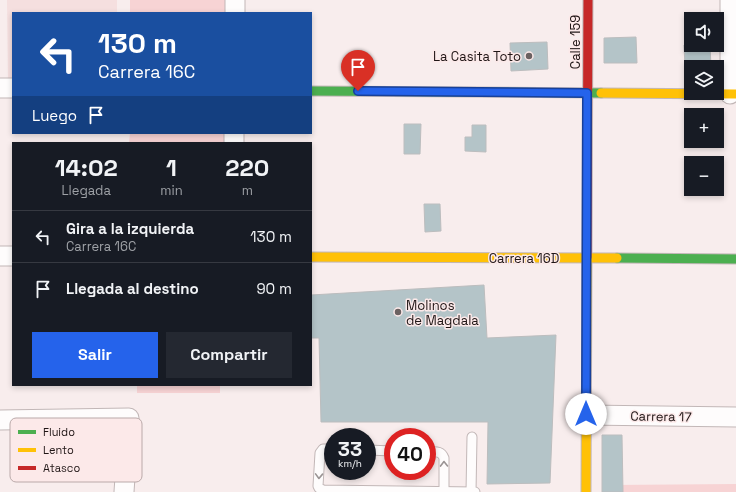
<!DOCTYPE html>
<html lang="es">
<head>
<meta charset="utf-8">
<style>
  :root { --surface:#171b24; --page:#242831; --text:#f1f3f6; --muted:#9ea1a6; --line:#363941; --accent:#2563eb }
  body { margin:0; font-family:"Space Grotesk",sans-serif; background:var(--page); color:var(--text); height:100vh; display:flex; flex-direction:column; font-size:15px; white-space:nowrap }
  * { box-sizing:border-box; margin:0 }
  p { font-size:13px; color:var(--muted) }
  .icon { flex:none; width:22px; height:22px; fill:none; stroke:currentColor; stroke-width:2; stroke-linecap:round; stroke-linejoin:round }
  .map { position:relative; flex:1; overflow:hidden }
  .sheet { position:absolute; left:12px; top:142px; width:300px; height:244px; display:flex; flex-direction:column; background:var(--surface); border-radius:0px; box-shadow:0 2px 6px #0003 }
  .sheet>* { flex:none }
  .banner { position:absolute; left:12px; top:12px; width:300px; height:122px; border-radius:0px; box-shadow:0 2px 6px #0003; background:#1a4fa0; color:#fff; overflow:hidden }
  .controls { position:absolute; left:684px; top:12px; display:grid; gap:8px }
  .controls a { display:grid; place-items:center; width:40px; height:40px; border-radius:0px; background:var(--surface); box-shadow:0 2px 6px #0003; font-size:20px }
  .speed { position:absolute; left:324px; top:428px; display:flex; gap:8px; font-size:20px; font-weight:700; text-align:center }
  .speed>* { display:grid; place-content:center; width:52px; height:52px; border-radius:50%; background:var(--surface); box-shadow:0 2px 6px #0003; line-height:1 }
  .speed small { font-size:10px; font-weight:400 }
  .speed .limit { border:6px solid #d22; background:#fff; color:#111 }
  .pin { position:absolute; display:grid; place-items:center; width:34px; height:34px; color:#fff; margin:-41px -17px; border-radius:50% 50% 50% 0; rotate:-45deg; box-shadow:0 0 4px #0007 }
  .pin .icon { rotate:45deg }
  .me { position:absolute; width:44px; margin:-22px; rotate:0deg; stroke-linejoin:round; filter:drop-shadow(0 0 3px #0008) }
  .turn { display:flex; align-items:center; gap:14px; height:84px; padding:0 20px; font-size:18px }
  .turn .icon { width:52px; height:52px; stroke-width:2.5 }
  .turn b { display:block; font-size:28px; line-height:34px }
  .then { display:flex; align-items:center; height:38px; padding:0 20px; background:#0003; gap:8px; font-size:15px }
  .eta { display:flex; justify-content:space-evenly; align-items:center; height:68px; text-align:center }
  .eta b { font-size:24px; font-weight:600; line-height:28px }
  .action { display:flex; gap:8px; margin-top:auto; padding:8px 20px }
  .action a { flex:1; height:46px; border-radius:0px; background:var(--accent); color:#fff; font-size:16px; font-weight:600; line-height:46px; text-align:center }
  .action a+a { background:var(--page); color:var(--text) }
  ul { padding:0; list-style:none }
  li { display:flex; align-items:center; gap:12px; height:52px; padding:0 20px; border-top:1px solid var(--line) }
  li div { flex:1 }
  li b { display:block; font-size:15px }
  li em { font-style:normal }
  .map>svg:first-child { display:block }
</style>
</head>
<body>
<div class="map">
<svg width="736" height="492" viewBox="0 0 736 492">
  <rect width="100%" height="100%" fill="#f8eded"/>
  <polygon fill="#f5dfdf" points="7,0 117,0 117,13 13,13 13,80 8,80"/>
  <g fill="#f7d3d4">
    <rect x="130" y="0" width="95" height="13"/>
    <polygon points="130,133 225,133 225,143 129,143"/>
    <rect x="137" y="385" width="83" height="8"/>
    <polygon points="736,484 736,492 610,492 610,485"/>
  </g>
  <g fill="#b4c4c8" stroke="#bcbdbe">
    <polygon points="636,37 637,63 604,63 604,38"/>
    <polygon points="547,42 548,69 511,71 510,43"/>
    <polygon points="684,45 710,45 711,67 685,67"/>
    <polygon points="404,124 421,124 420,154 404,154"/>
    <polygon points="472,125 486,125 486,152 465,151 465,137 472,137"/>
    <polygon points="424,204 440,204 441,231 425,232"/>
    <polygon points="484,285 487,338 556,335 550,483 487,484 488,422 321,422 319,338 311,338 311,295"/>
    <polygon points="602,435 622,435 623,492 602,492"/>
  </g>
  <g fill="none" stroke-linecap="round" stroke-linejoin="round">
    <g stroke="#c2b7b7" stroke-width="11">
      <g id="lane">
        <polyline points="333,449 323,449 320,453 318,486 319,488 323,490 475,492"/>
        <polyline points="367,450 393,451"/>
        <path d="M427,452C435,452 441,450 444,458V491"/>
        <polyline points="471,492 472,437"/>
      </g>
    </g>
    <g stroke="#c2b7b7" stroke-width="21">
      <g id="street">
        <polyline points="730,0 730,94"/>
        <polyline points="235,13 235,0"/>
        <polyline points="0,88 13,88"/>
        <polyline points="234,143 234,133"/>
        <polyline points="0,256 13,256"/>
        <polyline points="586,415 736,417"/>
        <polyline points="0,420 129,418 124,492"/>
      </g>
    </g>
    <g stroke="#c2b7b7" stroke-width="11">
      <g id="fast">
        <polyline points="311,91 601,93"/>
        <polyline points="617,258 736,259"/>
      </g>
    </g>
    <g stroke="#c2b7b7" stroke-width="11">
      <g id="slow">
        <polyline points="601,93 736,94"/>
        <polyline points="311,257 617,258"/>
        <polyline points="586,492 587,257"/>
      </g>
    </g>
    <g stroke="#c2b7b7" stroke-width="11">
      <polyline id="jam" points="587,257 588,0"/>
    </g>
    <use href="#lane" stroke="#fefcfc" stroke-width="9"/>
    <use href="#street" stroke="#fefcfc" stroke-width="19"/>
    <use href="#fast" stroke="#4caf50" stroke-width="9"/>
    <use href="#slow" stroke="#ffc107" stroke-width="9"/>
    <use href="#jam" stroke="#c62828" stroke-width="9"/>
  </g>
  <defs><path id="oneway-chevron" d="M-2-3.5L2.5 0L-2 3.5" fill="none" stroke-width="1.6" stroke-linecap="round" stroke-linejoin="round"/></defs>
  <g stroke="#9a9494">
    <use href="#oneway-chevron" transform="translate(444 464) rotate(-91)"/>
    <use href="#oneway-chevron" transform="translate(319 476) rotate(92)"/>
  </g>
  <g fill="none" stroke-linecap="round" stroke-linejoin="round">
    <g stroke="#184099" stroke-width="10">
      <polyline id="route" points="358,91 587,93 586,414"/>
    </g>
    <use href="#route" stroke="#2563eb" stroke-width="7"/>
  </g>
  <g fill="#6b6161" stroke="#fce9e9" stroke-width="1.5">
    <circle cx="529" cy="56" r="4"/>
    <circle cx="398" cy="312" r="4"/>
  </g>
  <g text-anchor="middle" stroke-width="3" stroke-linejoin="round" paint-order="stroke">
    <g font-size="13" fill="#1f1515" stroke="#fce9e9">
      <text transform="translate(575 42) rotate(-90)" y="5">Calle 159</text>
      <text x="524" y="263">Carrera 16D</text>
      <text transform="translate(661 416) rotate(1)" y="5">Carrera 17</text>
    </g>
    <g font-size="13" fill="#1f1515" stroke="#fce9e9" text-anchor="end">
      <text x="521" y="61">La Casita Toto</text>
      <text x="406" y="310" text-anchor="start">Molinos<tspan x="406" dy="15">de Magdala</tspan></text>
    </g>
  </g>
  <rect x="10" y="418" width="132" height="64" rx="6" fill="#fce9e9" stroke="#baa9a9" stroke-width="1"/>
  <rect x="18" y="430" width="18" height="4" fill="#4caf50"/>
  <rect x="18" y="448" width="18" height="4" fill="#ffc107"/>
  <rect x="18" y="466" width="18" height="4" fill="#c62828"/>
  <g font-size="11" fill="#1f1515">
    <text x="43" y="436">Fluido</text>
    <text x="43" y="454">Lento</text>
    <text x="43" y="472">Atasco</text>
  </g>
</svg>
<div class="controls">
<a><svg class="icon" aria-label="sound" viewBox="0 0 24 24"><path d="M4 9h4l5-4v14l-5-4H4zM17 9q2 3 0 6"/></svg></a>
<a><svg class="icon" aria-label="layers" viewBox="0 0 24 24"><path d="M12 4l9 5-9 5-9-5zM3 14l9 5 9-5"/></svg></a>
<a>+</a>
<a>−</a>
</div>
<div class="speed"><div>33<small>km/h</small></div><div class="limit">40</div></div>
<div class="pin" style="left:358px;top:91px;background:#d93025"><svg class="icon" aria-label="arrive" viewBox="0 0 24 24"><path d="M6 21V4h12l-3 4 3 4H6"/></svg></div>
<svg class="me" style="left:586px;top:414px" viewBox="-20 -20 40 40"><circle r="19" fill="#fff"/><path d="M0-13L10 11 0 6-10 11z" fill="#2563eb"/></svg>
<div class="banner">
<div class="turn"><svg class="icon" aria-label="left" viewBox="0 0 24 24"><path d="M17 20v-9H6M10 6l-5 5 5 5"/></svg><div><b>130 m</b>Carrera 16C</div></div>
<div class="then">Luego<svg class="icon" aria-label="arrive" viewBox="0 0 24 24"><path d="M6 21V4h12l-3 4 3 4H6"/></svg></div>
</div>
<section class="sheet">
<div class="eta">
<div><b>14:02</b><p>Llegada</p></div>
<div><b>1</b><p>min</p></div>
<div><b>220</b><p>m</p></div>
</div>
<ul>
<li><svg class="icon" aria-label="left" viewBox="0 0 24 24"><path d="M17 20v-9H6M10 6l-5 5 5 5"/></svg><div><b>Gira a la izquierda</b><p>Carrera 16C</p></div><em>130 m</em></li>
<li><svg class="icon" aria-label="arrive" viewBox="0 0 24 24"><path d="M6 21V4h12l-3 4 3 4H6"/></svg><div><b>Llegada al destino</b></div><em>90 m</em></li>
</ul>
<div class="action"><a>Salir</a><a>Compartir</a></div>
</section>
</div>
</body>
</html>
